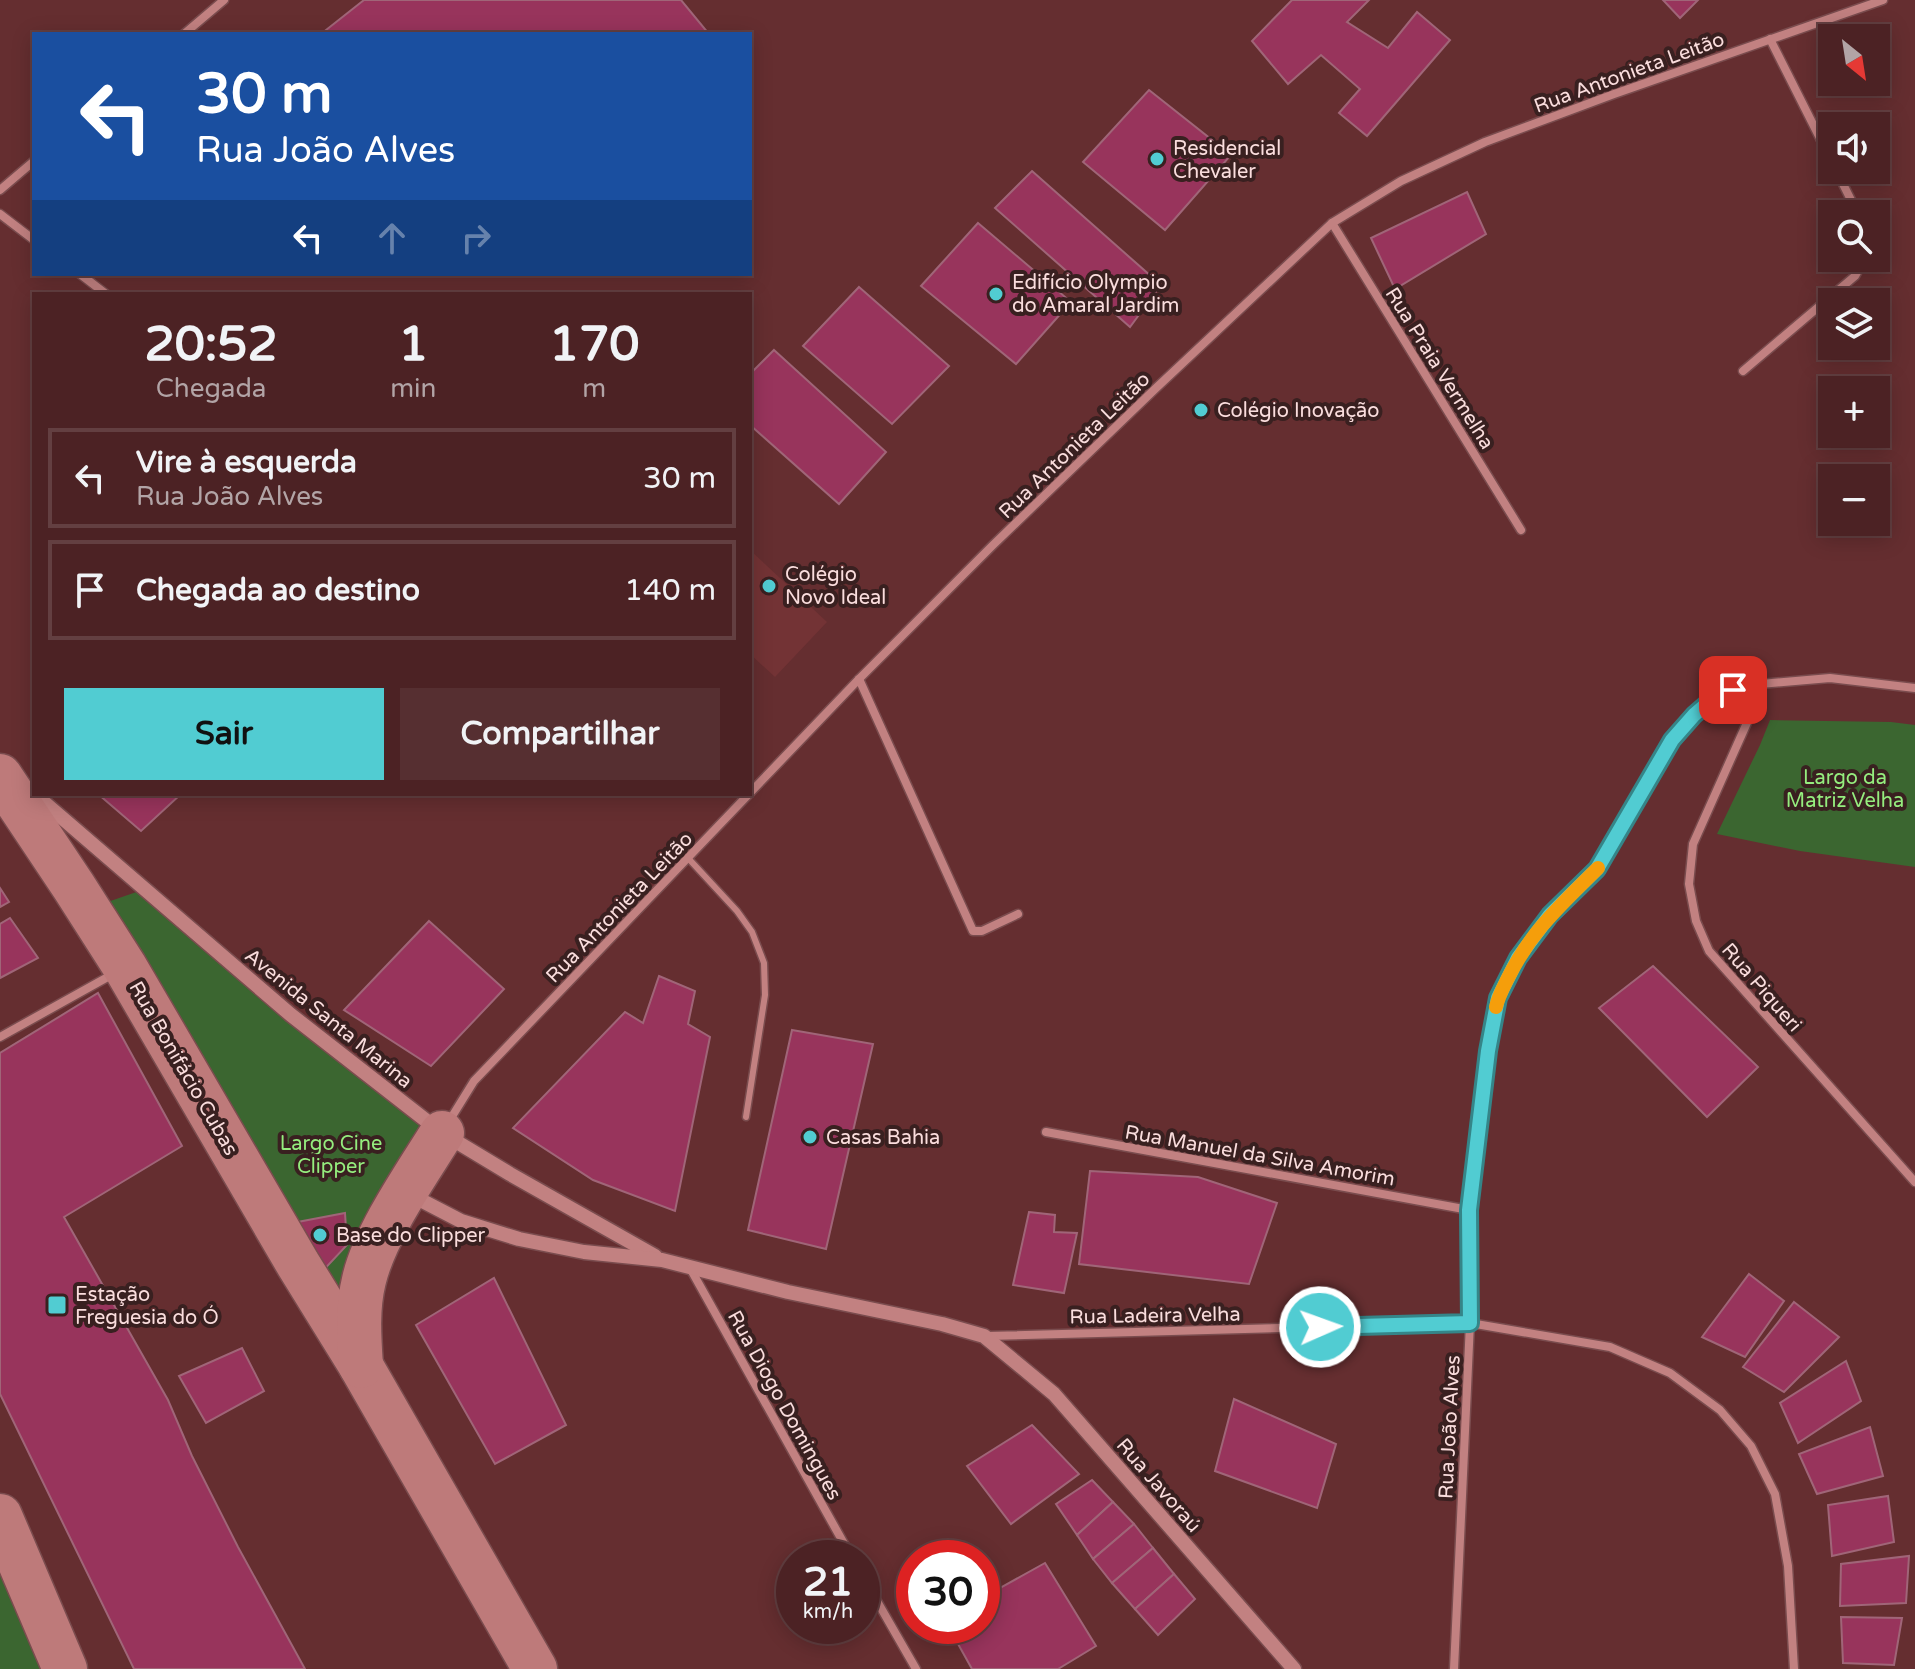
<!DOCTYPE html>
<html lang="pt">
<head>
<meta charset="utf-8">
<style>
  :root { --surface:#4c2224; --page:#562f31; --text:#f1f3f6; --muted:#b2a4a6; --line:#633f41; --accent:#51ccd2 }
  body { margin:0; font-family:"Varela Round",sans-serif; background:var(--page); color:var(--text); height:100vh; display:flex; flex-direction:column; font-size:30px; white-space:nowrap }
  * { box-sizing:border-box; margin:0 }
  p { font-size:26px; color:var(--muted) }
  .icon { flex:none; width:44px; height:44px; fill:none; stroke:currentColor; stroke-width:2; stroke-linecap:round; stroke-linejoin:round }
  .map { position:relative; flex:1; overflow:hidden }
  .sheet { position:absolute; left:32px; top:292px; width:720px; height:504px; display:flex; flex-direction:column; background:var(--surface); border-radius:0px; box-shadow:0 4px 20px #0003,0 0 0 2px var(--line) }
  .sheet>* { flex:none }
  .banner { position:absolute; left:32px; top:32px; width:720px; height:244px; border-radius:0px; box-shadow:0 4px 20px #0003,0 0 0 2px var(--line); background:#1a4fa0; color:#fff; overflow:hidden }
  .needle { width:52px; rotate:150deg }
  .buttons { position:absolute; left:1818px; top:24px; display:grid; gap:16px }
  .buttons a { display:grid; place-items:center; width:72px; height:72px; border-radius:0px; background:var(--surface); box-shadow:0 4px 20px #0003,0 0 0 2px var(--line); font-size:40px }
  .speed { position:absolute; left:776px; top:1540px; display:flex; gap:16px; font-size:40px; font-weight:700; text-align:center }
  .speed>* { display:grid; place-content:center; width:104px; height:104px; border-radius:50%; background:var(--surface); box-shadow:0 4px 20px #0003,0 0 0 2px var(--line); line-height:1 }
  .speed small { font-size:20px; font-weight:400 }
  .speed .limit { border:12px solid #d22; background:#fff; color:#111 }
  .pin { position:absolute; display:grid; place-items:center; width:68px; height:68px; color:#fff; margin:-34px; border-radius:16px; box-shadow:0 4px 12px #0006 }
  .me { position:absolute; width:88px; margin:-44px; rotate:88deg; stroke-linejoin:round; filter:drop-shadow(0 0 6px #0008) }
  .turn { display:flex; align-items:center; gap:28px; height:168px; padding:0 32px; font-size:36px }
  .turn .icon { width:104px; height:104px; stroke-width:2.5 }
  .turn b { display:block; font-size:56px; line-height:68px }
  .lanes { display:flex; align-items:center; height:76px; padding:0 32px; background:#0003; justify-content:center; gap:40px; direction:ltr }
  .lanes .off { opacity:.35 }
  .eta { display:flex; justify-content:space-evenly; align-items:center; height:136px; text-align:center }
  .eta b { font-size:48px; font-weight:700; line-height:56px }
  .action { display:flex; gap:16px; margin-top:auto; padding:16px 32px }
  .action a { flex:1; height:92px; border-radius:0px; background:var(--accent); color:#111; font-size:32px; font-weight:700; line-height:92px; text-align:center }
  .action a+a { background:var(--page); color:var(--text) }
  ul { padding:0; list-style:none }
  li { display:flex; align-items:center; gap:24px; height:100px; margin:0 16px 12px; padding:0 16px; border:4px solid var(--line); border-radius:0px }
  li div { flex:1 }
  li b { display:block; font-size:30px }
  li em { font-style:normal }
  .map>svg:first-child { display:block }
</style>
</head>
<body>
<div class="map">
<svg width="1915" height="1669" viewBox="0 0 1915 1669">
  <rect width="100%" height="100%" fill="#652e30"/>
  <polygon fill="#733335" points="750,550 827,622 775,677 750,654"/>
  <g fill="#3b6630">
    <polygon points="1770,720 1891,722 1915,725 1915,867 1800,851 1717,834 1760,745"/>
    <polygon points="145,889 442,1133 406,1192 361,1366 99,905"/>
    <polygon points="0,1517 65,1669 0,1669"/>
  </g>
  <g fill="#98345c" stroke="#a06578" stroke-width="2">
    <polygon points="364,0 681,0 709,34 321,34"/>
    <polygon points="1292,0 1369,0 1347,22 1388,48 1417,12 1450,40 1367,136 1339,113 1360,89 1321,55 1288,84 1252,41"/>
    <polygon points="1663,0 1698,0 1680,18"/>
    <polygon points="1149,90 1231,155 1165,230 1083,162"/>
    <polygon points="1032,171 1161,285 1130,327 995,208"/>
    <polygon points="1467,192 1486,234 1395,289 1371,238"/>
    <polygon points="978,223 1071,302 1016,364 921,286"/>
    <polygon points="859,287 949,366 892,424 803,346"/>
    <polygon points="774,350 886,452 839,504 750,425 750,374"/>
    <polygon points="98,794 181,794 141,831"/>
    <polygon points="0,888 9,902 0,907"/>
    <polygon points="10,918 38,958 0,978 0,924"/>
    <polygon points="429,921 504,989 431,1066 344,1010"/>
    <polygon points="1653,966 1758,1067 1707,1117 1599,1008"/>
    <polygon points="659,976 695,991 688,1024 710,1037 675,1211 593,1180 513,1128 625,1012 643,1023"/>
    <polygon points="98,993 182,1146 64,1217 168,1400 192,1456 238,1547 305,1669 134,1669 0,1394 0,1053"/>
    <polygon points="792,1030 873,1044 826,1249 748,1230"/>
    <polygon points="1090,1171 1198,1177 1277,1203 1249,1284 1079,1264"/>
    <polygon points="1029,1212 1055,1215 1054,1232 1077,1233 1064,1293 1013,1285"/>
    <polygon points="345,1213 347,1245 317,1277 287,1224"/>
    <polygon points="1749,1274 1784,1301 1745,1357 1702,1337"/>
    <polygon points="494,1278 566,1425 495,1464 416,1325"/>
    <polygon points="1794,1302 1839,1337 1784,1392 1743,1367"/>
    <polygon points="242,1348 264,1391 206,1423 179,1376"/>
    <polygon points="1846,1361 1861,1401 1798,1443 1780,1403"/>
    <polygon points="1234,1399 1336,1444 1317,1508 1215,1471"/>
    <polygon points="1032,1425 1079,1474 1011,1524 967,1466"/>
    <polygon points="1870,1427 1883,1476 1817,1494 1799,1454"/>
    <polygon points="1092,1480 1113,1502 1077,1535 1056,1504"/>
    <polygon points="1888,1496 1894,1542 1832,1556 1828,1505"/>
    <polygon points="1113,1502 1134,1524 1093,1559 1077,1535"/>
    <polygon points="1134,1524 1153,1548 1112,1583 1093,1559"/>
    <polygon points="1153,1548 1174,1574 1135,1609 1112,1583"/>
    <polygon points="1909,1556 1906,1603 1840,1606 1841,1564"/>
    <polygon points="1045,1563 1096,1646 1058,1669 972,1669 948,1626 982,1626 982,1598"/>
    <polygon points="1174,1574 1195,1599 1158,1635 1135,1609"/>
    <polygon points="1841,1617 1902,1618 1894,1665 1843,1663"/>
  </g>
  <g fill="none" stroke-linecap="round" stroke-linejoin="round">
    <g stroke="#7a4c4e" stroke-width="9">
      <polyline id="service" points="688,858 737,911 752,932 764,963 765,995 746,1117"/>
    </g>
    <g stroke="#7a4c4e" stroke-width="11">
      <g id="minor">
        <polyline points="184,34 224,0"/>
        <polyline points="1770,39 1832,162"/>
        <polyline points="1836,170 1858,214"/>
        <polyline points="0,190 34,161"/>
        <polyline points="0,214 34,240"/>
        <polyline points="1332,223 1521,530"/>
        <polyline points="80,274 106,294"/>
        <polyline points="1743,371 1855,276 1865,258"/>
        <polyline points="859,679 973,931 982,931 1018,914"/>
        <polyline points="1749,685 1750,716 1693,844 1689,884 1696,921 1709,951 1915,1182"/>
        <polyline points="0,1037 115,973"/>
        <polyline points="448,1123 474,1081 859,679 993,545 1155,389 1332,223 1401,181 1485,142 1614,94 1883,0"/>
        <polyline points="1046,1132 1469,1210"/>
        <polyline points="690,1268 852,1558"/>
        <polyline points="986,1336 1470,1323 1610,1347 1670,1373 1720,1410 1751,1446 1775,1494 1788,1566 1794,1669"/>
        <polyline points="862,1575 916,1669"/>
        <polyline points="1454,1669 1470,1323 1469,1210 1488,1051 1498,998 1518,958 1550,915 1597,869 1672,740 1694,715 1717,695 1749,685 1830,678 1915,688"/>
      </g>
    </g>
    <g stroke="#7a4c4e" stroke-width="17">
      <g id="tertiary">
        <polyline points="32,792 291,1015 442,1133 510,1174 655,1256"/>
        <polyline points="409,1194 461,1221 519,1239 584,1252 662,1260 788,1292 942,1324 984,1336 1054,1394 1294,1669"/>
      </g>
    </g>
    <g stroke="#7a4c4e" stroke-width="47">
      <g id="secondary">
        <polyline points="0,776 74,887 125,967 298,1264 361,1366 535,1669"/>
        <path d="M361,1366C359,1337 357,1308 364,1280C375,1233 416,1175 442,1133"/>
        <polyline points="0,1516 65,1669"/>
      </g>
    </g>
    <use href="#service" stroke="#c28181" stroke-width="6"/>
    <use href="#minor" stroke="#c28181" stroke-width="8"/>
    <use href="#tertiary" stroke="#c28181" stroke-width="14"/>
    <use href="#secondary" stroke="#be7a7a" stroke-width="44"/>
  </g>
  <g fill="none" stroke-linecap="round" stroke-linejoin="round">
    <g stroke="#358588" stroke-width="20">
      <polyline id="route" points="1320,1327 1470,1323 1469,1210 1488,1051 1498,998 1518,958 1550,915 1597,869 1672,740 1694,715 1717,695 1733,690"/>
    </g>
    <use href="#route" stroke="#51ccd2" stroke-width="14"/>
    <path stroke="#f59e0b" stroke-width="14" d="M1496,1007C1498,997 1503,988 1508,978C1531,931 1561,905 1598,868"/>
  </g>
  <g fill="#51ccd2" stroke="#392020" stroke-width="3">
    <circle cx="1157" cy="159" r="8"/>
    <circle cx="996" cy="294" r="8"/>
    <circle cx="1201" cy="410" r="8"/>
    <circle cx="769" cy="586" r="8"/>
    <circle cx="810" cy="1137" r="8"/>
    <circle cx="320" cy="1235" r="8"/>
    <rect x="47" y="1295" width="20" height="20" rx="4"/>
  </g>
  <g text-anchor="middle" stroke-width="8" stroke-linejoin="round" paint-order="stroke">
    <g font-size="20" fill="#fadddd" stroke="#392020">
      <text transform="translate(1629 72) rotate(-20)" y="7">Rua Antonieta Leitão</text>
      <text transform="translate(1440 368) rotate(58)" y="7">Rua Praia Vermelha</text>
      <text transform="translate(1074 445) rotate(-44)" y="7">Rua Antonieta Leitão</text>
      <text transform="translate(619 907) rotate(-46)" y="7">Rua Antonieta Leitão</text>
      <text transform="translate(1762 987) rotate(49)" y="7">Rua Piqueri</text>
      <text transform="translate(329 1018) rotate(39)" y="7">Avenida Santa Marina</text>
      <text transform="translate(184 1068) rotate(60)" y="7">Rua Bonifácio Cubas</text>
      <text transform="translate(1260 1155) rotate(10)" y="7">Rua Manuel da Silva Amorim</text>
      <text transform="translate(1155 1315) rotate(-1)" y="7">Rua Ladeira Velha</text>
      <text transform="translate(785 1405) rotate(61)" y="7">Rua Diogo Domingues</text>
      <text transform="translate(1449 1427) rotate(-87)" y="7">Rua João Alves</text>
      <text transform="translate(1159 1485) rotate(49)" y="7">Rua Javoraú</text>
    </g>
    <g font-size="20" fill="#fadddd" stroke="#392020" text-anchor="start">
      <text x="1173" y="155">Residencial<tspan x="1173" dy="23">Chevaler</tspan></text>
      <text x="1012" y="289">Edifício Olympio<tspan x="1012" dy="23">do Amaral Jardim</tspan></text>
      <text x="1217" y="417">Colégio Inovação</text>
      <text x="785" y="581">Colégio<tspan x="785" dy="23">Novo Ideal</tspan></text>
      <text x="826" y="1144">Casas Bahia</text>
      <text x="336" y="1242">Base do Clipper</text>
      <text x="75" y="1301">Estação<tspan x="75" dy="23">Freguesia do Ó</tspan></text>
    </g>
    <g font-size="20" fill="#95ed7e" stroke="#392020">
      <text x="1845" y="784">Largo da<tspan x="1845" dy="23">Matriz Velha</tspan></text>
      <text x="331" y="1150">Largo Cine<tspan x="331" dy="23">Clipper</tspan></text>
    </g>
  </g>
</svg>
<div class="buttons">
<a><svg class="needle" viewBox="-14 -14 28 28"><path d="M0-13l5 13h-10z" fill="#e53935"/><path d="M0 13l5-13h-10z" fill="#b2a4a6"/></svg></a>
<a><svg class="icon" aria-label="sound" viewBox="0 0 24 24"><path d="M4 9h4l5-4v14l-5-4H4zM17 9q2 3 0 6"/></svg></a>
<a><svg class="icon" aria-label="search" viewBox="0 0 24 24"><circle cx="10" cy="10" r="6"/><path d="M15 15l6 6"/></svg></a>
<a><svg class="icon" aria-label="layers" viewBox="0 0 24 24"><path d="M12 4l9 5-9 5-9-5zM3 14l9 5 9-5"/></svg></a>
<a>+</a>
<a>−</a>
</div>
<div class="speed"><div>21<small>km/h</small></div><div class="limit">30</div></div>
<div class="pin" style="left:1733px;top:690px;background:#d93025"><svg class="icon" aria-label="arrive" viewBox="0 0 24 24"><path d="M6 21V4h12l-3 4 3 4H6"/></svg></div>
<svg class="me" style="left:1320px;top:1327px" viewBox="-20 -20 40 40"><circle r="17" fill="#51ccd2" stroke="#fff" stroke-width="3"/><path d="M0-11L8 9 0 5-8 9z" fill="#fff"/></svg>
<div class="banner">
<div class="turn"><svg class="icon" aria-label="left" viewBox="0 0 24 24"><path d="M17 20v-9H6M10 6l-5 5 5 5"/></svg><div><b>30 m</b>Rua João Alves</div></div>
<div class="lanes"><svg class="icon" aria-label="left" viewBox="0 0 24 24"><path d="M17 20v-9H6M10 6l-5 5 5 5"/></svg><svg class="icon off" aria-label="ahead" viewBox="0 0 24 24"><path d="M12 20V5M6 11l6-6 6 6"/></svg><svg class="icon off" aria-label="right" viewBox="0 0 24 24"><path d="M7 20v-9h11M14 6l5 5-5 5"/></svg></div>
</div>
<section class="sheet">
<div class="eta">
<div><b>20:52</b><p>Chegada</p></div>
<div><b>1</b><p>min</p></div>
<div><b>170</b><p>m</p></div>
</div>
<ul>
<li><svg class="icon" aria-label="left" viewBox="0 0 24 24"><path d="M17 20v-9H6M10 6l-5 5 5 5"/></svg><div><b>Vire à esquerda</b><p>Rua João Alves</p></div><em>30 m</em></li>
<li><svg class="icon" aria-label="arrive" viewBox="0 0 24 24"><path d="M6 21V4h12l-3 4 3 4H6"/></svg><div><b>Chegada ao destino</b></div><em>140 m</em></li>
</ul>
<div class="action"><a>Sair</a><a>Compartilhar</a></div>
</section>
</div>
</body>
</html>
